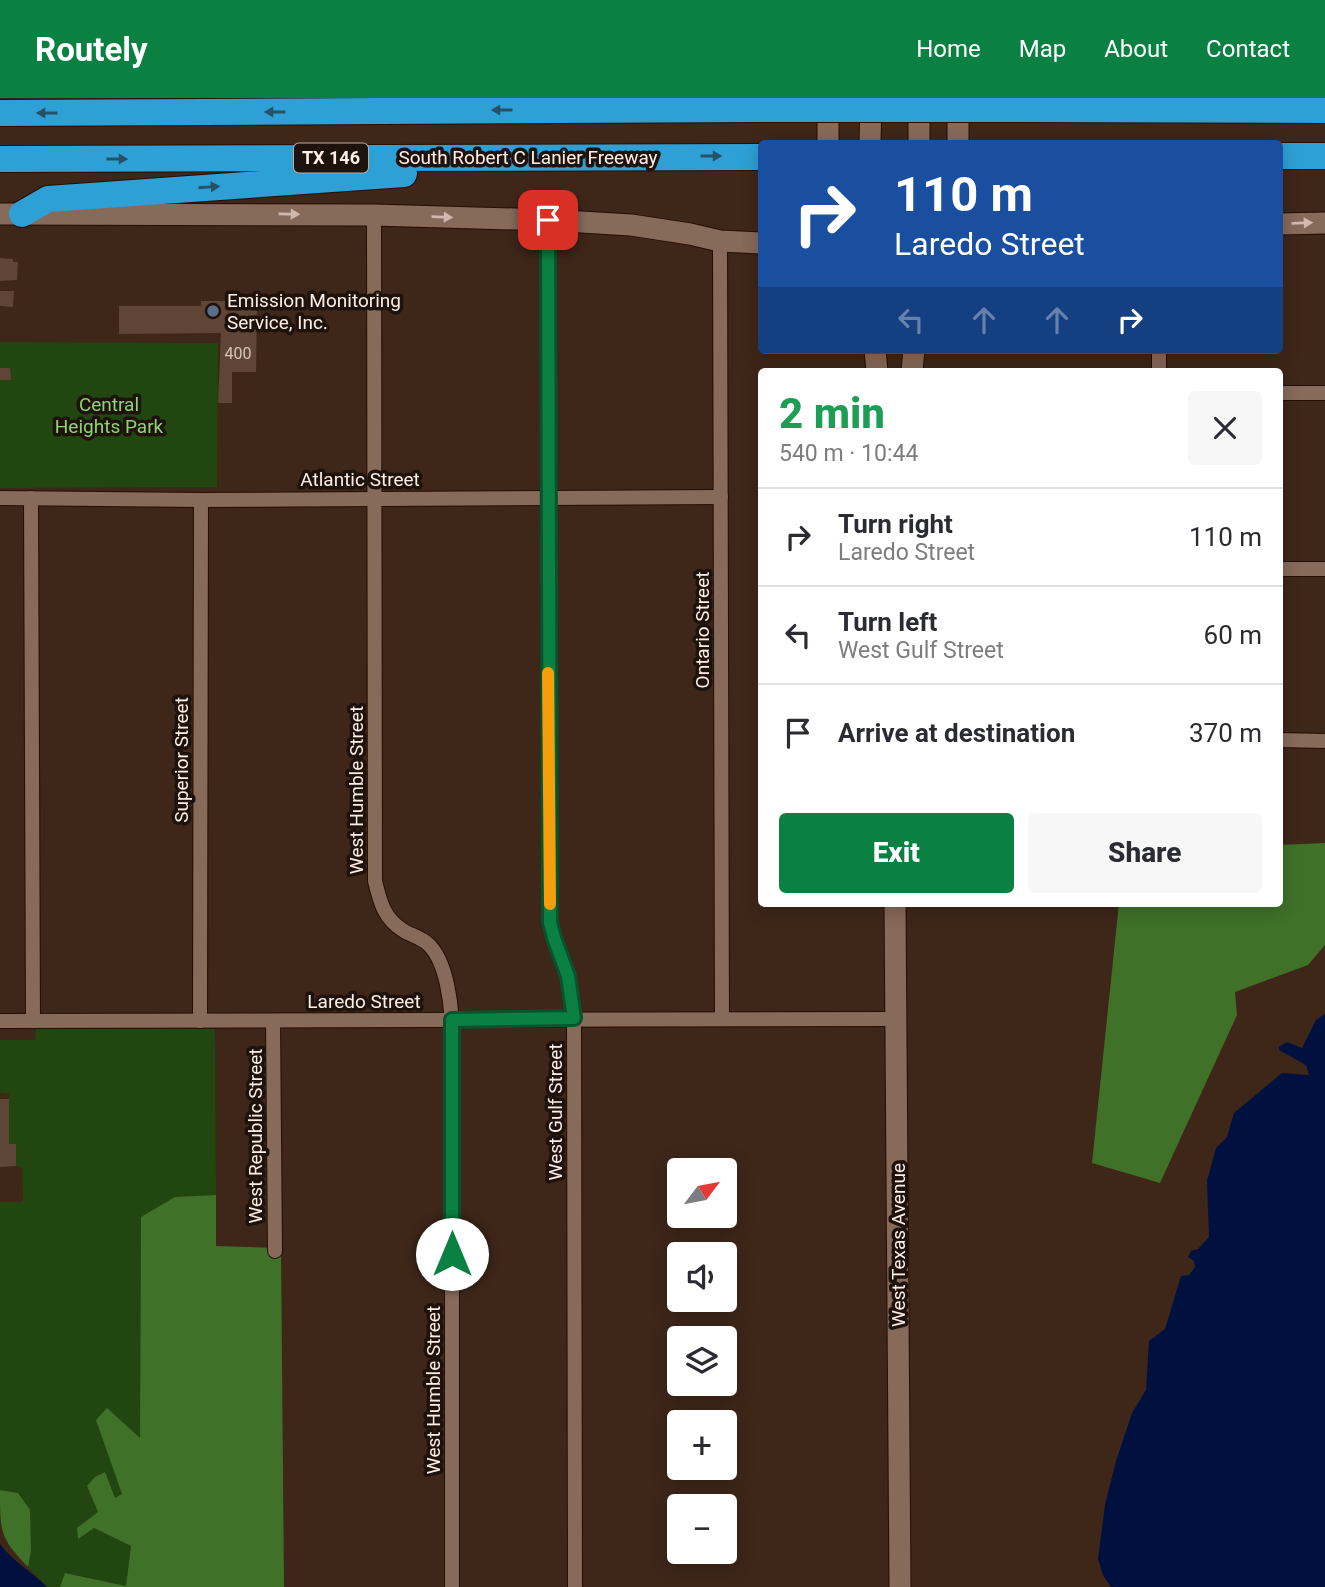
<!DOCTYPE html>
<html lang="en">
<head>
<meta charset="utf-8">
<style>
  :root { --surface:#fff; --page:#f7f7f7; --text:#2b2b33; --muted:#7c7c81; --line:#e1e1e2; --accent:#0b8043 }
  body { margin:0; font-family:Roboto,sans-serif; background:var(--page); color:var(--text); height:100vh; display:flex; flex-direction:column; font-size:26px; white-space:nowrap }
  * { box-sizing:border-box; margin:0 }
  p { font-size:23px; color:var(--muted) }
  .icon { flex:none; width:38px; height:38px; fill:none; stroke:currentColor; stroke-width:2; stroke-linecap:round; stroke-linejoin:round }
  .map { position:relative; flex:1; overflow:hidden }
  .details { position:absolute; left:758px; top:270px; width:525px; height:539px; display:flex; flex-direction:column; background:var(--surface); border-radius:7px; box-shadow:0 4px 18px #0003 }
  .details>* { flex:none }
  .banner { position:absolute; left:758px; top:42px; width:525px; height:214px; border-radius:7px; box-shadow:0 4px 18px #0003; background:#1a4fa0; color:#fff; overflow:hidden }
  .needle { width:46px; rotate:58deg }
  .fabs { position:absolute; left:667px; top:1060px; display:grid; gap:14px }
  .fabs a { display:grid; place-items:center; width:70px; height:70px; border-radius:7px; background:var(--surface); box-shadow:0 4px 18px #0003; font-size:35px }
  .pin { position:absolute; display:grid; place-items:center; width:60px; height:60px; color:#fff; margin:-30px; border-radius:14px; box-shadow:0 4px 10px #0006 }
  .me { position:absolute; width:77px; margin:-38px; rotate:0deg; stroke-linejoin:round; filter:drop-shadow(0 0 5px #0008) }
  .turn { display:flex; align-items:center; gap:24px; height:147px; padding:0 21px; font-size:32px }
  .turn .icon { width:91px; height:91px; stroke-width:2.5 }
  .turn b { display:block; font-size:49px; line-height:60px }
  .lanes { display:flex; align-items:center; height:66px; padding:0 21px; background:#0003; justify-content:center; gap:35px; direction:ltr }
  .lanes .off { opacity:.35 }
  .round { display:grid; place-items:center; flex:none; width:74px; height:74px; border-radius:7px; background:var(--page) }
  .headline { display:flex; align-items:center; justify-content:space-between; height:119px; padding:0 21px }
  h1 { font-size:42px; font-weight:800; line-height:52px; color:#1e9e55 }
  .action { display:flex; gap:14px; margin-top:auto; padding:14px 21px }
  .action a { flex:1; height:80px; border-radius:7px; background:var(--accent); color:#fff; font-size:28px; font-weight:800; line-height:80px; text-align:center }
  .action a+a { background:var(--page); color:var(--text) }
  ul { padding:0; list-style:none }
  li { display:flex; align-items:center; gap:21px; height:98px; padding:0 21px; border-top:2px solid var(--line) }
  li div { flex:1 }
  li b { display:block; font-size:26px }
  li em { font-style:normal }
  header { display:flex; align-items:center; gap:42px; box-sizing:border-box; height:98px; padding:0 35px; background:var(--accent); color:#fff }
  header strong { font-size:33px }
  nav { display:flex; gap:38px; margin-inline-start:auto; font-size:24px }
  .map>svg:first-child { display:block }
</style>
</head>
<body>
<header>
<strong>Routely</strong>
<nav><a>Home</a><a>Map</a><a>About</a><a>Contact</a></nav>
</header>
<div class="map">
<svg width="1325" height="1489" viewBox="0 0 1325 1489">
  <rect width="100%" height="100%" fill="#3e2619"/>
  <g fill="#224610">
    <polygon points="0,244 218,245 217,389 0,390"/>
    <polygon points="36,931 215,931 216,1097 175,1099 141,1120 140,1341 122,1396 115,1401 87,1389 98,1414 94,1430 131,1448 126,1488 66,1475 60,1489 47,1489 28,1469 31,1453 18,1395 0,1392 0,1104 23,1104 22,1069 16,1068 16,1046 9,1046 9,996 0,995 0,942 35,942"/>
  </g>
  <g fill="#3f7129">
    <polygon points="1325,745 1325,847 1308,867 1235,894 1237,917 1160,1085 1092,1065 1119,805 1279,805 1279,747"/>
    <polygon points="216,1097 216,1148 281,1150 284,1489 60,1489 65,1475 126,1488 131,1448 94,1430 78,1441 77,1430 98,1414 87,1388 95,1379 105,1374 115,1400 122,1396 96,1322 107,1310 140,1340 141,1119 175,1099"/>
    <path d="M0,1392L18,1395L30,1412L31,1453L28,1469C0,1440 0,1435 0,1392Z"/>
  </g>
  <g fill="#00113f">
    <polygon points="1325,916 1325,1489 1111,1489 1103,1477 1098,1461 1105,1407 1116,1363 1132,1315 1146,1292 1149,1243 1165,1231 1181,1178 1189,1177 1195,1169 1194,1163 1188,1159 1191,1153 1198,1151 1209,1139 1207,1083 1216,1050 1227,1039 1234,1015 1282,975 1309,977 1306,967 1279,952 1279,949 1287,944 1302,950 1316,922"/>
    <path d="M0,1446C12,1463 32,1474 47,1489H0Z"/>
  </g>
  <g fill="#5f4536">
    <polygon points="0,160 13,161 13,164 18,164 17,182 0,183"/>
    <polygon points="0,193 14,193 13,209 0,208"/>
    <polygon points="201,203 225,203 225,208 257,208 256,274 232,274 232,305 218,305 221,235 119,236 119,208 201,208"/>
    <polygon points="0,270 10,270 11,282 0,282"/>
    <polygon points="0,1001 9,1001 9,1046 16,1046 16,1068 0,1069"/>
  </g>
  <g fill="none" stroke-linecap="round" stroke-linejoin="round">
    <g stroke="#240f03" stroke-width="16">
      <g id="street">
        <path d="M374,117L375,783C380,804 384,821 404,833C411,837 422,840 428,846C447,863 452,909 452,934V1489"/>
        <polyline points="548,122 550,824 554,840 568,878 574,921 575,1489"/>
        <polyline points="720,143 722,921"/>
        <polyline points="1159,273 1159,252"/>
        <polyline points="1279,295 1325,295"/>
        <polyline points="0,400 201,402 721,399"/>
        <polyline points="31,400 33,923"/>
        <polyline points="1279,471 1325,471"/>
        <polyline points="1279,642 1325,643"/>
        <polyline points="0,923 895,921"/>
        <polyline points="200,923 201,402"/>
        <polyline points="273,923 275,1153"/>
      </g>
    </g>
    <g stroke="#240f03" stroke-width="23">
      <g id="secondary">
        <polyline points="828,0 828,46"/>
        <polyline points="870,46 871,0"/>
        <polyline points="919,46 919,0"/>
        <polyline points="958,46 958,0"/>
        <polyline points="0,116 374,117 548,122 631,127 690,136 720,143 761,145"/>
        <polyline points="1279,126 1325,125"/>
        <polyline points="875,252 877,273"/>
        <polyline points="912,273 914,252"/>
        <polyline points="895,805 900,1489"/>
      </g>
    </g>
    <g stroke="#240f03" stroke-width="28">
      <g id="highway">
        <polyline points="998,11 1325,12"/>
        <polyline points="0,15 761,11"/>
        <polyline points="1279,58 1325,58"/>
        <polyline points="0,61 761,59"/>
        <polyline points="22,116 48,101 404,76"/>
      </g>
    </g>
    <use href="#street" stroke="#866a5a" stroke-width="14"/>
    <use href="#secondary" stroke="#866a5a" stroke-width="21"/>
    <use href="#highway" stroke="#2ea0d5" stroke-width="26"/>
    <g stroke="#240f03" stroke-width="28" stroke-linecap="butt">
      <polyline id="highway-bridge" points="761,11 998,11"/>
    </g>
    <use href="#highway-bridge" stroke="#2ea0d5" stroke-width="26"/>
  </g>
  <defs><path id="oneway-solid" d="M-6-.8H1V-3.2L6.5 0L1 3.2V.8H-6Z" transform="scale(1.75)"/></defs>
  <g fill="#255266">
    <use href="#oneway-solid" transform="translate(502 12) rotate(180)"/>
    <use href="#oneway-solid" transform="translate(275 14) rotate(180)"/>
    <use href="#oneway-solid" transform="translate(47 15) rotate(180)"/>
    <use href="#oneway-solid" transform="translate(711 58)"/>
    <use href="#oneway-solid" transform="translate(117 61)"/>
    <use href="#oneway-solid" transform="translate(209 89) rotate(-4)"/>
  </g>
  <g fill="#cfb9ae">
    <use href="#oneway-solid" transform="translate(289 116) rotate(1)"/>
    <use href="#oneway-solid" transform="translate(442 119) rotate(2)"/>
    <use href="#oneway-solid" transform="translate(1302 125) rotate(-2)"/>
  </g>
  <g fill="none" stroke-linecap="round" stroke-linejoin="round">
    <g stroke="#07532c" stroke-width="18">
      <polyline id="route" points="452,1156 452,922 574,920 568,878 554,840 550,824 548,122"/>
    </g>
    <use href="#route" stroke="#0b8043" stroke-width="12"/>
    <polyline stroke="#f59e0b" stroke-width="12" points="548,575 550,806"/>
  </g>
  <circle fill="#5c6f8a" stroke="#1d120c" stroke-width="2.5" cx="213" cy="213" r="7"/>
  <g text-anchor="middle" stroke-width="7" stroke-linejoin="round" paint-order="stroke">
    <g font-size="16" fill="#d7c4ba">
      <text x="238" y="261">400</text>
    </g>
    <rect fill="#1d120c" stroke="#bbaca5" stroke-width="2" x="294" y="45.5" width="74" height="29" rx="5"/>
    <g font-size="18" font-weight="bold" fill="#ffeee6">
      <text x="331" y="66">TX 146</text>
    </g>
    <g font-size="19" fill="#ffeee6" stroke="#1d120c">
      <text x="528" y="66">South Robert C Lanier Freeway</text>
      <text x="360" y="388">Atlantic Street</text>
      <text transform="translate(702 532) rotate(-90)" y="7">Ontario Street</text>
      <text transform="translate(181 662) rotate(-90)" y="7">Superior Street</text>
      <text transform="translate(356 692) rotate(-90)" y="7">West Humble Street</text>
      <text x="364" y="910">Laredo Street</text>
      <text transform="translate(555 1014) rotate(-90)" y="7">West Gulf Street</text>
      <text transform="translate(255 1038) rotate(-90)" y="7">West Republic Street</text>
      <text transform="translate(898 1147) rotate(-90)" y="7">West Texas Avenue</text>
      <text transform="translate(433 1292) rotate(-90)" y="7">West Humble Street</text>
    </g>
    <g font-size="19" fill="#ffeee6" stroke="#1d120c" text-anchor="start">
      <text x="227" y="209">Emission Monitoring<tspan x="227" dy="22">Service, Inc.</tspan></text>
    </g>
    <g font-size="19" fill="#8fd473" stroke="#1d120c">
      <text x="109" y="313">Central<tspan x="109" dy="22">Heights Park</tspan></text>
    </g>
  </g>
</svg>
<div class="fabs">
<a><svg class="needle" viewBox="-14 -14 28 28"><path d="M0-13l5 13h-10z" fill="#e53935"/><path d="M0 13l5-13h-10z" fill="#7c7c81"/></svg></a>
<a><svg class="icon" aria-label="sound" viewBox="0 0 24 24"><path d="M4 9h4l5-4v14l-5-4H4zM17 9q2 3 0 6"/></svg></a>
<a><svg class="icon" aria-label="layers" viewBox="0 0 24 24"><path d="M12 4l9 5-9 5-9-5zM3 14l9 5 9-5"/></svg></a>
<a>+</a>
<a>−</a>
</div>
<div class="pin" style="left:548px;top:122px;background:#d93025"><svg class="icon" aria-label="arrive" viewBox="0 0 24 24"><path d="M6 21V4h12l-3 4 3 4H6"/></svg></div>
<svg class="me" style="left:452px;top:1156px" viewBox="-20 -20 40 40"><circle r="19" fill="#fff"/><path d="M0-13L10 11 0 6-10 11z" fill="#0b8043"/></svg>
<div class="banner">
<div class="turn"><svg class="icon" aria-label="right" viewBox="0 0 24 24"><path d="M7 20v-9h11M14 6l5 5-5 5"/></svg><div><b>110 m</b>Laredo Street</div></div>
<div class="lanes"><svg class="icon off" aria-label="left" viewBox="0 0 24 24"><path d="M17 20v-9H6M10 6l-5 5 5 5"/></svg><svg class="icon off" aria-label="ahead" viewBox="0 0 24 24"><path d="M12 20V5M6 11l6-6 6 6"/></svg><svg class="icon off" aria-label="ahead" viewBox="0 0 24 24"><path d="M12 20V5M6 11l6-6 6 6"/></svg><svg class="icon" aria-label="right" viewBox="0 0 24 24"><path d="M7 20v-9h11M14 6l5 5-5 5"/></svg></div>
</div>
<section class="details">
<div class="headline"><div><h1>2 min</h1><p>540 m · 10:44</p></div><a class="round"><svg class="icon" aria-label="close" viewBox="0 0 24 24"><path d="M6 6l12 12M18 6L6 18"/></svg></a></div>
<ul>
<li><svg class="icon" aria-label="right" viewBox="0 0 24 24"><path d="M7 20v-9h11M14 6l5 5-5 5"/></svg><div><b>Turn right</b><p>Laredo Street</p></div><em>110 m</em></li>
<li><svg class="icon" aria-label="left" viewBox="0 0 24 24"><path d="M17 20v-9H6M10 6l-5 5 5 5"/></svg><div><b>Turn left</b><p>West Gulf Street</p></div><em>60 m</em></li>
<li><svg class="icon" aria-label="arrive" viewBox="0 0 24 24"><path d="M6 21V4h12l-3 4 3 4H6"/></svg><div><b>Arrive at destination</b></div><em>370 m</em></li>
</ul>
<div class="action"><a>Exit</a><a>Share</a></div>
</section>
</div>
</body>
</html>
